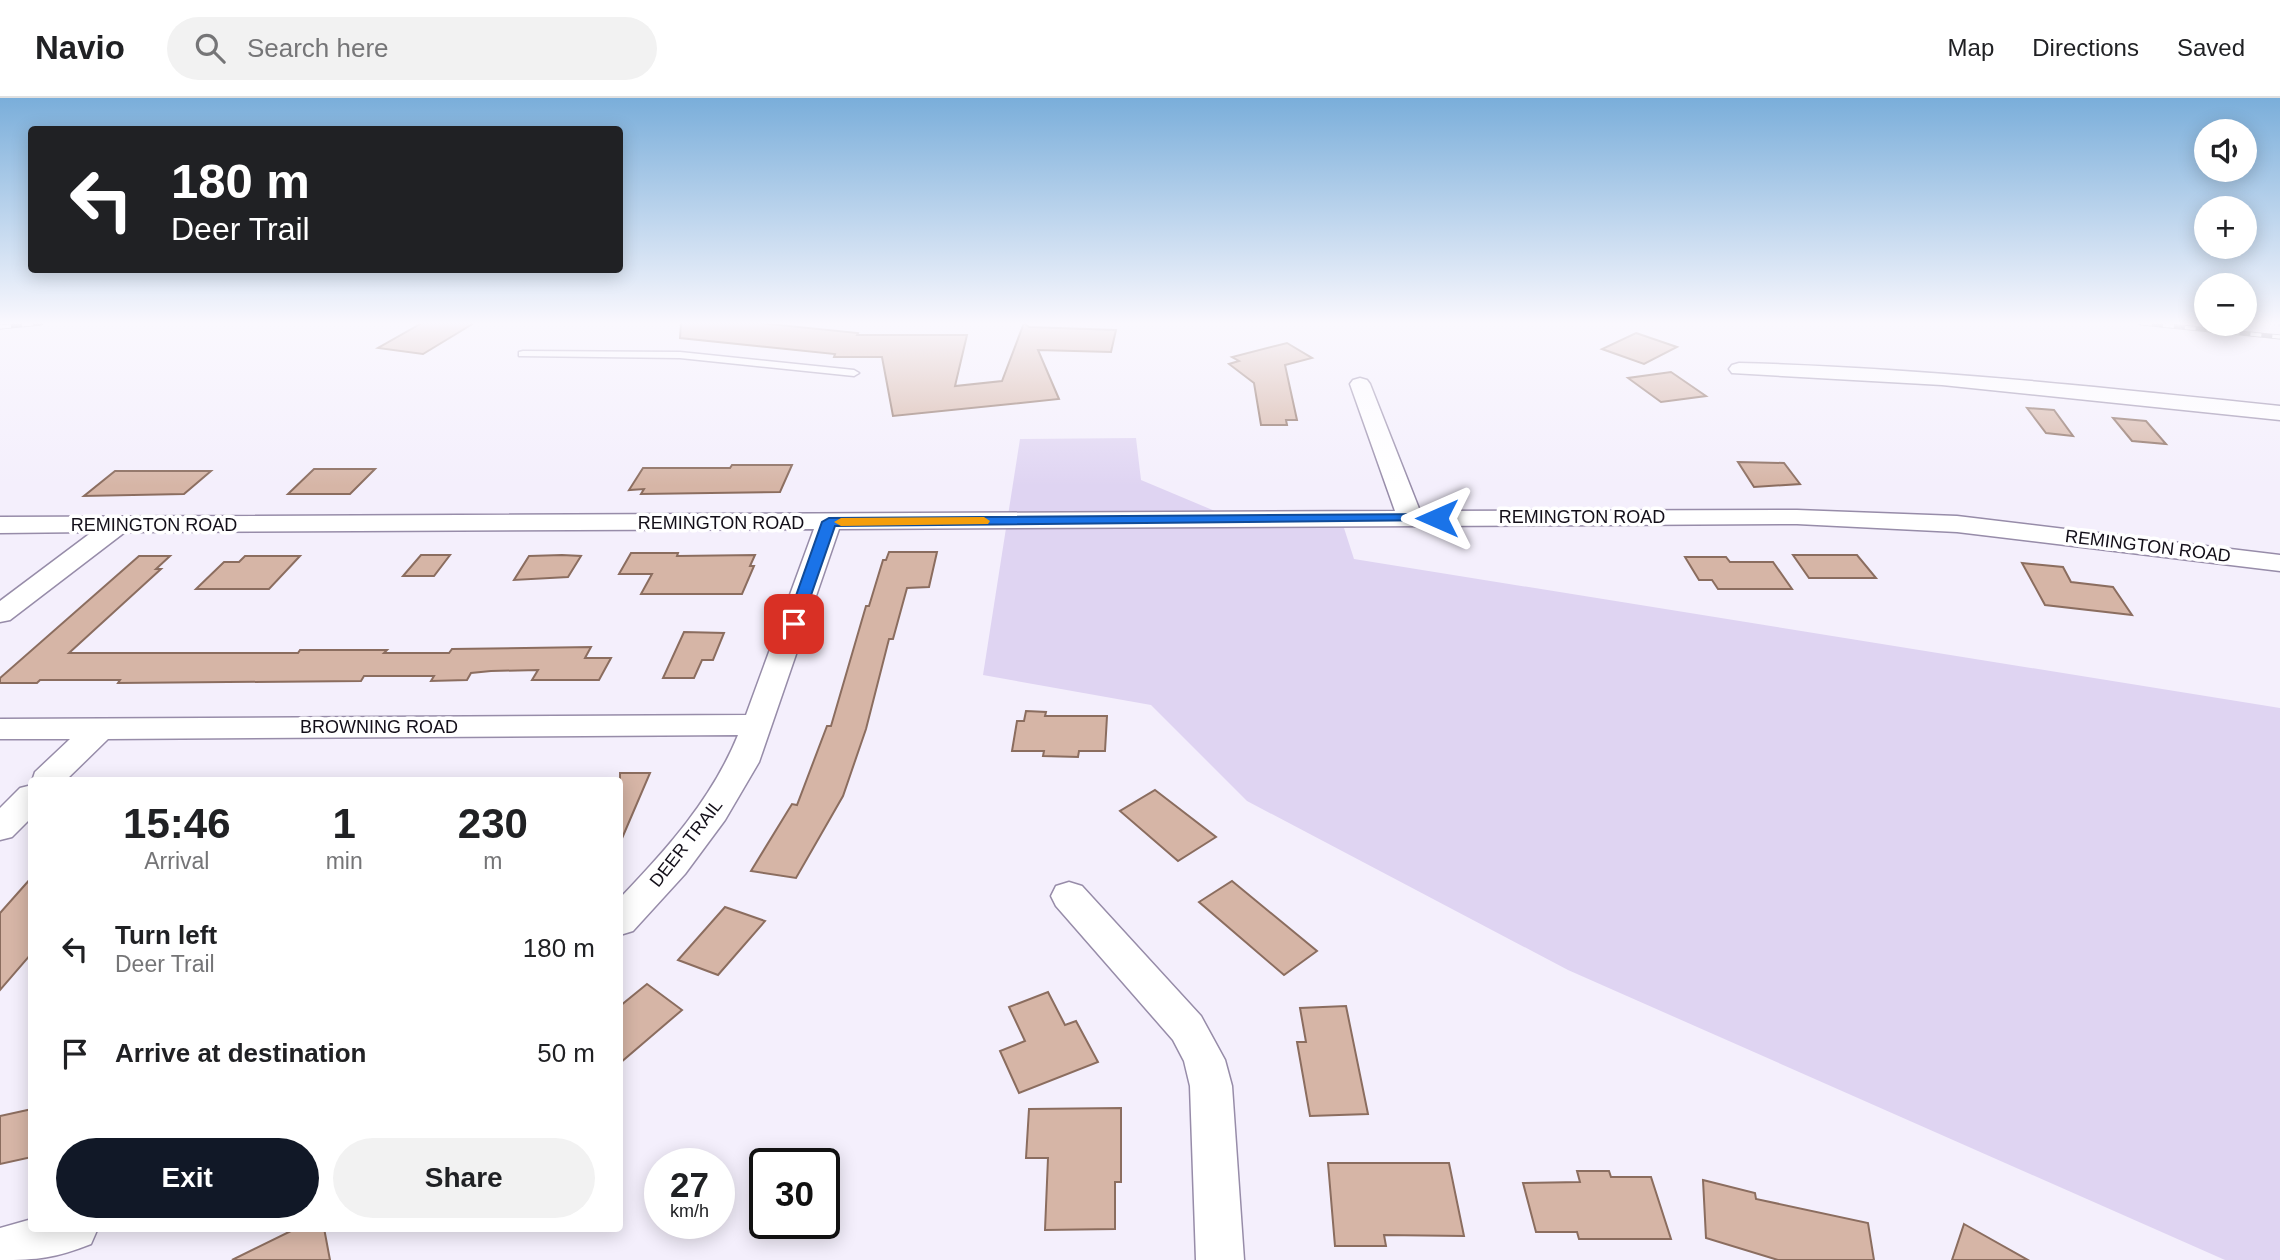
<!DOCTYPE html>
<html lang="en">
<head>
<meta charset="utf-8">
<style>
  :root { --surface:#fff; --page:#f2f2f2; --text:#202124; --muted:#757577; --line:#e0e0e0; --accent:#111827 }
  body { margin:0; font-family:Arial,sans-serif; background:var(--page); color:var(--text); height:100vh; display:flex; flex-direction:column; font-size:26px; white-space:nowrap }
  * { box-sizing:border-box; margin:0 }
  p { font-size:23px; color:var(--muted) }
  .icon { flex:none; width:38px; height:38px; fill:none; stroke:currentColor; stroke-width:2; stroke-linecap:round; stroke-linejoin:round }
  .map { position:relative; flex:1; overflow:hidden }
  .side { position:absolute; left:28px; top:679px; width:595px; height:455px; display:flex; flex-direction:column; background:var(--surface); border-radius:7px; box-shadow:0 4px 18px #0003 }
  .side>* { flex:none }
  .hud { position:absolute; left:28px; top:28px; width:595px; height:147px; border-radius:7px; box-shadow:0 4px 18px #0003; background:#202124; color:#fff; overflow:hidden }
  .buttons { position:absolute; left:2194px; top:21px; display:grid; gap:14px }
  .buttons a { display:grid; place-items:center; width:63px; height:63px; border-radius:50%; background:var(--surface); box-shadow:0 4px 18px #0003; font-size:35px }
  .speed { position:absolute; left:644px; top:1050px; display:flex; gap:14px; font-size:35px; font-weight:700; text-align:center }
  .speed>* { display:grid; place-content:center; width:91px; height:91px; border-radius:50%; background:var(--surface); box-shadow:0 4px 18px #0003; line-height:1 }
  .speed small { font-size:18px; font-weight:400 }
  .speed .limit { border:4px solid #111; border-radius:10px; background:#fff; color:#111 }
  .pin { position:absolute; display:grid; place-items:center; width:60px; height:60px; color:#fff; margin:-30px; border-radius:14px; box-shadow:0 4px 10px #0006 }
  .me { position:absolute; width:77px; margin:-38px; rotate:270deg; stroke-linejoin:round; filter:drop-shadow(0 0 5px #0008) }
  .turn { display:flex; align-items:center; gap:24px; height:147px; padding:0 28px; font-size:32px }
  .turn .icon { width:91px; height:91px; stroke-width:2.5 }
  .turn b { display:block; font-size:49px; line-height:60px }
  .eta { display:flex; justify-content:space-evenly; align-items:center; height:119px; text-align:center }
  .eta b { font-size:42px; font-weight:800; line-height:49px }
  .button { display:flex; gap:14px; margin-top:auto; padding:14px 28px }
  .button a { flex:1; height:80px; border-radius:42px; background:var(--accent); color:#fff; font-size:28px; font-weight:800; line-height:80px; text-align:center }
  .button a+a { background:var(--page); color:var(--text) }
  ul { padding:0; list-style:none }
  li { display:flex; align-items:center; gap:21px; height:105px; padding:0 28px }
  li div { flex:1 }
  li b { display:block; font-size:26px }
  li em { font-style:normal }
  header { display:flex; align-items:center; gap:42px; box-sizing:border-box; height:98px; padding:0 35px; background:var(--surface); border-bottom:2px solid var(--line) }
  header strong { font-size:33px }
  nav { display:flex; gap:38px; margin-inline-start:auto; font-size:24px }
  .search { width:490px; height:63px; background:var(--page); display:flex; align-items:center; gap:18px; box-sizing:border-box; padding:0 24px; border-radius:38px; color:var(--muted); font-size:26px }
  .map>svg:first-child { display:block }
</style>
</head>
<body>
<header>
<strong>Navio</strong>
<div class="search"><svg class="icon" aria-label="search" viewBox="0 0 24 24"><circle cx="10" cy="10" r="6"/><path d="M15 15l6 6"/></svg>Search here</div>
<nav><a>Map</a><a>Directions</a><a>Saved</a></nav>
</header>
<div class="map">
<svg width="2280" height="1162" viewBox="0 0 2280 1162">
  <rect width="100%" height="100%" fill="#f4effc"/>
  <polygon fill="#dfd4f2" points="1136,340 1141,382 1253,429 1344,430 1354,461 2280,610 2280,1162 2225,1162 1568,872 1247,703 1151,607 983,577 1020,341"/>
  <g fill="#d6b5a6" stroke="#8b6d5f" stroke-width="2">
    <polygon points="422,225 474,225 423,256 378,250"/>
    <polygon points="681,225 760,225 858,235 857,237 967,237 955,288 1002,283 1024,225 1029,229 1116,232 1111,254 1038,252 1059,301 893,318 882,259 834,259 835,256 680,240"/>
    <polygon points="1636,235 1677,249 1644,266 1602,251"/>
    <polygon points="1287,245 1312,260 1285,267 1297,322 1286,322 1287,327 1261,327 1254,285 1229,266 1239,263 1232,259"/>
    <polygon points="1671,274 1706,298 1661,304 1628,280"/>
    <polygon points="2027,310 2054,312 2073,338 2046,335"/>
    <polygon points="2113,320 2146,323 2166,346 2132,343"/>
    <polygon points="1738,364 1784,365 1800,386 1754,389"/>
    <polygon points="732,367 792,367 780,394 641,396 644,391 629,392 643,370 730,370"/>
    <polygon points="314,371 375,371 350,396 288,396"/>
    <polygon points="115,373 211,373 184,396 84,398"/>
    <polygon points="889,454 937,454 929,489 907,490 893,541 889,541 866,631 843,698 796,780 751,773 792,706 797,707 827,628 831,628 866,508 869,508 883,462 886,462"/>
    <polygon points="631,455 678,455 677,458 755,457 750,468 754,468 742,496 641,496 652,476 619,476"/>
    <polygon points="421,457 450,457 434,478 403,478"/>
    <polygon points="1793,457 1857,457 1876,480 1809,480"/>
    <polygon points="139,458 170,458 156,471 161,471 69,555 298,555 300,552 387,552 384,555 449,555 452,551 591,549 585,560 611,560 599,582 532,582 538,572 491,573 471,575 467,582 431,583 434,578 364,578 361,583 118,585 120,582 40,582 37,585 0,585 0,580"/>
    <polygon points="245,458 300,458 269,491 196,491 224,464 239,464"/>
    <polygon points="529,458 562,457 581,458 568,479 514,482"/>
    <polygon points="1685,459 1726,459 1730,464 1773,464 1792,491 1718,491 1712,482 1699,482"/>
    <polygon points="2022,465 2063,469 2071,484 2113,489 2132,517 2045,507"/>
    <polygon points="684,534 724,535 713,562 702,562 694,580 663,580"/>
    <polygon points="1026,613 1046,614 1045,618 1107,618 1105,653 1079,653 1078,659 1043,658 1044,653 1012,653 1017,623 1024,623"/>
    <polygon points="620,675 650,675 620,745"/>
    <polygon points="1155,692 1216,739 1178,763 1120,713"/>
    <polygon points="32,779 32,855 0,892 0,815"/>
    <polygon points="1232,783 1317,853 1284,877 1199,804"/>
    <polygon points="725,809 765,823 718,877 678,862"/>
    <polygon points="647,886 682,912 620,965 620,908"/>
    <polygon points="1048,894 1065,927 1076,923 1098,964 1019,995 1000,953 1025,943 1009,909"/>
    <polygon points="1346,908 1368,1016 1310,1018 1297,944 1306,944 1300,910"/>
    <polygon points="1121,1010 1121,1084 1115,1084 1115,1131 1045,1132 1048,1060 1026,1060 1029,1011"/>
    <polygon points="32,1011 32,1059 0,1066 0,1018"/>
    <polygon points="1328,1065 1449,1065 1464,1138 1384,1137 1386,1148 1335,1148"/>
    <polygon points="1577,1073 1609,1073 1611,1079 1651,1079 1671,1141 1579,1141 1577,1134 1536,1134 1523,1085 1580,1084"/>
    <polygon points="1703,1082 1755,1095 1756,1101 1868,1125 1874,1162 1778,1162 1706,1140"/>
    <polygon points="1964,1126 2028,1162 1952,1162"/>
    <polygon points="297,1130 324,1130 330,1162 232,1162"/>
  </g>
  <g fill="none" stroke-linecap="round" stroke-linejoin="round">
    <g stroke="#978ca9" stroke-width="3">
      <polygon id="lane" points="523,253 680,254 854,272 859,275 854,278 680,260 519,258 519,254"/>
    </g>
    <g stroke="#978ca9" stroke-width="3">
      <g id="street">
        <path d="M1739,265C1920,270 2100,289 2280,308V322L1942,287L1732,275L1729,271L1732,267Z"/>
        <path d="M1360,280L1367,282L1370,286L1420,413L1797,412L1957,418L2280,457V473L1957,434L1797,426L839,431L759,664L725,722L685,776L633,833L620,837V800C667,751 712,701 738,637L108,641L66,682L32,683L35,674L70,641H0V621L746,617L814,431L125,434L10,522L0,524V503L92,434L0,435V419L1395,413L1350,286L1353,282Z"/>
        <polygon points="32,687 32,719 12,739 0,742 0,710 20,690"/>
        <polygon points="1069,784 1082,788 1201,918 1225,962 1232,988 1244,1162 1196,1162 1190,988 1184,963 1173,942 1056,808 1051,798 1056,788"/>
        <path d="M32,1121V1130H98L91,1146C55,1160 39,1162 0,1162V1130Z"/>
      </g>
    </g>
    <g stroke="#827d89" stroke-width="3.5" stroke-dasharray="1 3.5" stroke-linecap="butt">
      <polyline points="2270,225 2280,227"/>
      <polyline points="2209,226 2217,226"/>
    </g>
    <use href="#lane" fill="#fff" fill-rule="evenodd"/>
    <use href="#street" fill="#fff" fill-rule="evenodd"/>
    <g stroke="#696570" stroke-width="5">
      <g id="rail">
        <polyline points="2141,225 2280,239"/>
        <polyline points="0,229 41,225"/>
      </g>
    </g>
    <use href="#rail" stroke="#fff" stroke-width="3.5" stroke-dasharray="11" stroke-linecap="butt"/>
  </g>
  <linearGradient id="sky" x2="0" y2="1"><stop stop-color="#7aaeda"/><stop offset="0.58" stop-color="#faf8fe"/><stop offset="1" stop-color="#faf8fe" stop-opacity="0"/></linearGradient>
  <rect width="2280" height="388" fill="url(#sky)"/>
  <polygon fill="#1a73e8" stroke="#114b97" stroke-width="2" points="1437,416 1442,417 1442,422 835,428 801,526 794,530 786,526 822,424 829,420"/>
  <polygon fill="#f59e0b" points="984,419 990,423 988,426 841,428 834,424 841,420"/>
  <g text-anchor="middle" stroke-width="7" stroke-linejoin="round" paint-order="stroke">
    <g font-size="18" fill="#130f19" stroke="#fff">
      <text x="1582" y="425">REMINGTON ROAD</text>
      <text x="721" y="431">REMINGTON ROAD</text>
      <text x="154" y="433">REMINGTON ROAD</text>
      <text transform="translate(2148 448) rotate(7)" y="6">REMINGTON ROAD</text>
      <text x="379" y="635">BROWNING ROAD</text>
      <text transform="translate(686 745) rotate(-52)" y="6">DEER TRAIL</text>
    </g>
  </g>
</svg>
<div class="buttons">
<a><svg class="icon" aria-label="sound" viewBox="0 0 24 24"><path d="M4 9h4l5-4v14l-5-4H4zM17 9q2 3 0 6"/></svg></a>
<a>+</a>
<a>−</a>
</div>
<div class="speed"><div>27<small>km/h</small></div><div class="limit">30</div></div>
<div class="pin" style="left:794px;top:526px;background:#d93025"><svg class="icon" aria-label="arrive" viewBox="0 0 24 24"><path d="M6 21V4h12l-3 4 3 4H6"/></svg></div>
<svg class="me" style="left:1437px;top:420px" viewBox="-20 -20 40 40"><path d="M0-17L14 15 0 8-14 15z" fill="#1a73e8" stroke="#fff" stroke-width="4"/></svg>
<div class="hud">
<div class="turn"><svg class="icon" aria-label="left" viewBox="0 0 24 24"><path d="M17 20v-9H6M10 6l-5 5 5 5"/></svg><div><b>180 m</b>Deer Trail</div></div>
</div>
<section class="side">
<div class="eta">
<div><b>15:46</b><p>Arrival</p></div>
<div><b>1</b><p>min</p></div>
<div><b>230</b><p>m</p></div>
</div>
<ul>
<li><svg class="icon" aria-label="left" viewBox="0 0 24 24"><path d="M17 20v-9H6M10 6l-5 5 5 5"/></svg><div><b>Turn left</b><p>Deer Trail</p></div><em>180 m</em></li>
<li><svg class="icon" aria-label="arrive" viewBox="0 0 24 24"><path d="M6 21V4h12l-3 4 3 4H6"/></svg><div><b>Arrive at destination</b></div><em>50 m</em></li>
</ul>
<div class="button"><a>Exit</a><a>Share</a></div>
</section>
</div>
</body>
</html>
